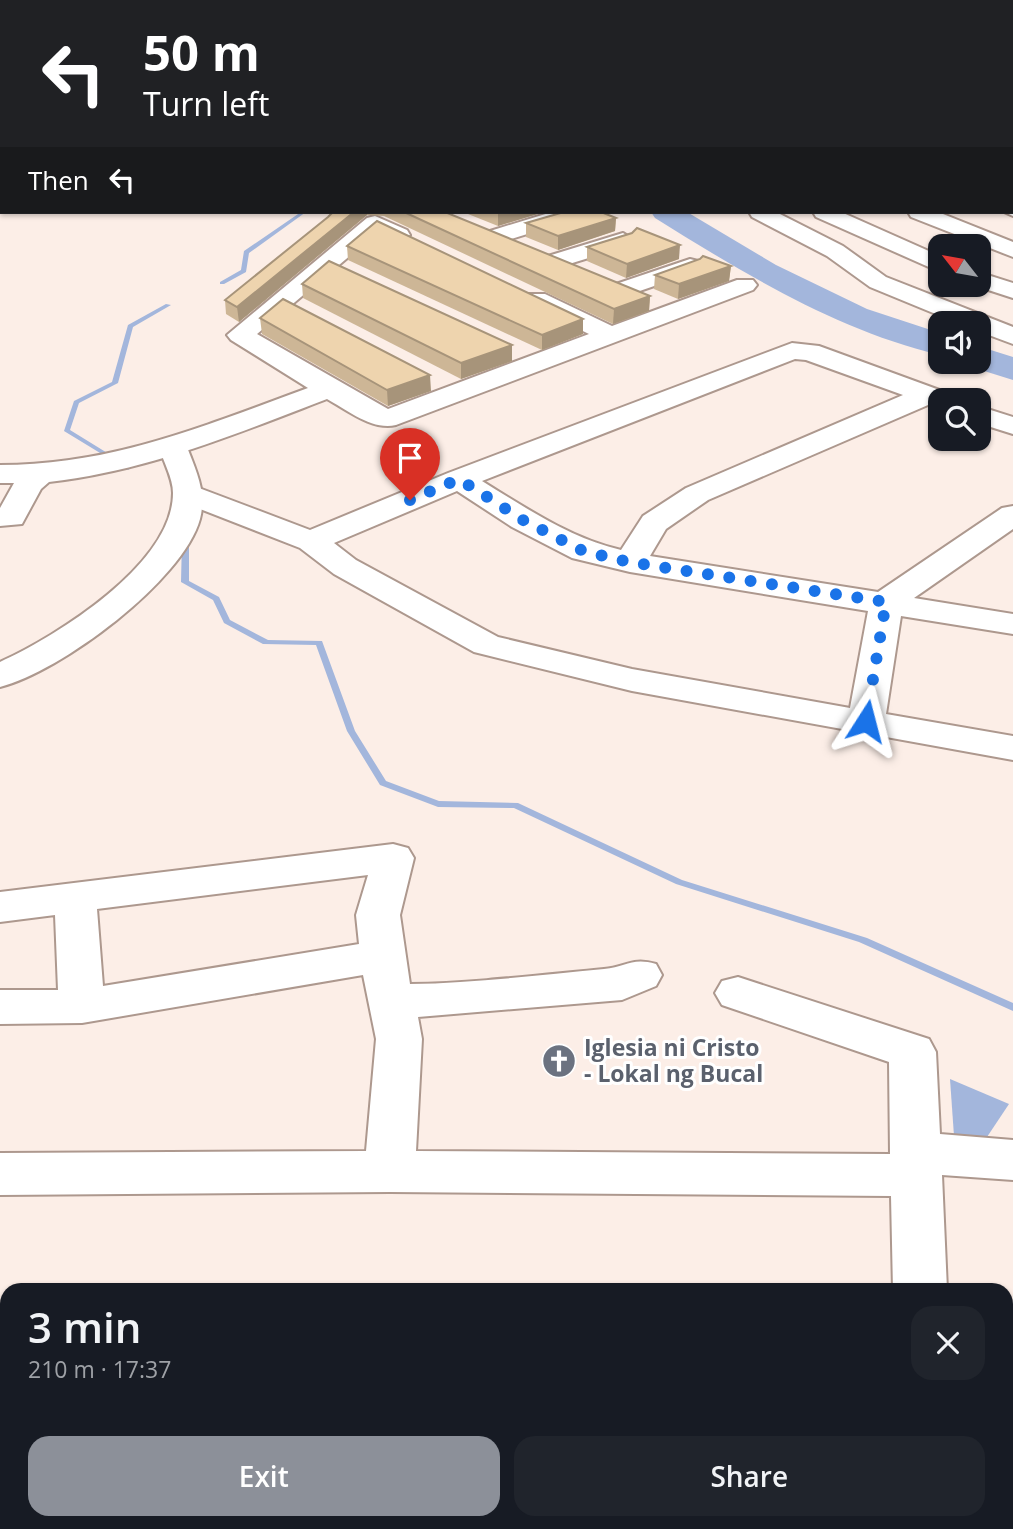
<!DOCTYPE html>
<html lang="en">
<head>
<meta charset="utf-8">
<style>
  :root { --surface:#171b24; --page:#20242c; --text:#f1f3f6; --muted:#9ea1a6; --accent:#8c9099 }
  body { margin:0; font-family:"Open Sans",sans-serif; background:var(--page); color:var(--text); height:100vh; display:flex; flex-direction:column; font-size:26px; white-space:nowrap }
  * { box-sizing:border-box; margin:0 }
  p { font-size:23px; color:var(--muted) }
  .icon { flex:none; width:38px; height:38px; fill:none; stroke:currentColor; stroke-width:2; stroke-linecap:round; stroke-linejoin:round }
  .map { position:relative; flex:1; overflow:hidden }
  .sheet { position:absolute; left:0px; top:1283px; width:1013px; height:247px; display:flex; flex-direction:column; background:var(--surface); border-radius:21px 21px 0 0; box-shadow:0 2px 5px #0004 }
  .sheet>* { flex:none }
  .hud { position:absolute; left:0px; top:0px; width:1013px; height:214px; box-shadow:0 2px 5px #0004; background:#202124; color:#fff; overflow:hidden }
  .needle { width:46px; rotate:301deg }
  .buttons { position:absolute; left:928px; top:234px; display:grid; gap:14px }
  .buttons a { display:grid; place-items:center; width:63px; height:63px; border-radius:14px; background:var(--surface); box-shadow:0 2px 5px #0004; font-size:35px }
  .pin { position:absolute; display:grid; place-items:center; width:60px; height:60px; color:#fff; margin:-72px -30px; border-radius:50% 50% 50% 0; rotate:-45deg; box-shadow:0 0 7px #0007 }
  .pin .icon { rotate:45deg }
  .me { position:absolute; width:77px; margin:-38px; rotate:9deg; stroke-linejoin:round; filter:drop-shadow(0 0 5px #0008) }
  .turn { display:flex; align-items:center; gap:24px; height:147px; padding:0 28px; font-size:32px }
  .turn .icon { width:91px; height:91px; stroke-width:2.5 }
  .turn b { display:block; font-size:49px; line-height:60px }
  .then { display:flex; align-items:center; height:66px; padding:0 28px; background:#0003; gap:14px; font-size:26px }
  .round { display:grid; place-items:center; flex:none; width:74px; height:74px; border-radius:21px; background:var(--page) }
  .headline { display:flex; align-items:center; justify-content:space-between; height:119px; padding:0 28px }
  h1 { font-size:42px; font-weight:600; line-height:52px }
  .primary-button { display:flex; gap:14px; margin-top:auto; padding:14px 28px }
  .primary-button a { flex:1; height:80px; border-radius:21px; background:var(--accent); color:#fff; font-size:28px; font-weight:600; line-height:80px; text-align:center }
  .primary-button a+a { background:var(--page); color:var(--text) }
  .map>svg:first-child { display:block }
</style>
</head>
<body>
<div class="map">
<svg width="1013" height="1529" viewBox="0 0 1013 1529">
  <rect width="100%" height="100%" fill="#fceee7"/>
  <polygon fill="#afddc6" points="526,0 1013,0 1013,124 1012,2"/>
  <polygon fill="#a3b6dc" points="950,1079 1009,1104 981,1146 954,1136"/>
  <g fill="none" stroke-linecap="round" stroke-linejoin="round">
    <g fill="#a3b6dc" fill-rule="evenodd">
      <polygon points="274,0 278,0 277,2 273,2"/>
      <rect x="524" y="0" width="4" height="2"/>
      <polygon points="301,212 306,212 249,253 246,272 224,284 220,284 220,282 241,270 244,251"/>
      <polygon points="166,304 171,305 133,327 118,383 79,403 70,430 130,467 131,468 128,470 64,431 74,401 112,382 128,325"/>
      <polygon points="182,539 188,539 189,541 189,581 219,597 230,620 268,640 322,641 355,731 386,781 439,801 518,803 682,880 867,938 1013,1003 1013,1011 859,942 676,884 514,808 438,807 380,785 347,731 316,645 263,644 224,623 213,600 181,582"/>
    </g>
    <g fill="#a3b6dc" fill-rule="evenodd">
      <path d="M651,212H687L776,265L867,309L940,333V355C836,330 745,274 655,218Z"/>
      <polygon points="978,346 1013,357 1013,380 965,365 964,362 978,362"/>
    </g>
    <g stroke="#ad988e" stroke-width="4">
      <g id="minor">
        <polygon points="1012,100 1013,100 1013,112 1012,111"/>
        <rect x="1012" y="136" width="1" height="12"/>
        <polygon points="1012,202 1013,202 1013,216 1004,212 1012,212"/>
        <polygon points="552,212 585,212 582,217 498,243 487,236 490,231"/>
        <polygon points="749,212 776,212 843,246 886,277 1013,327 1013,344 978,331 978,324 960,324 870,287 827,256 752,217"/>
        <polygon points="813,212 841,212 940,256 940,272 816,217"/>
        <polygon points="908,212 938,212 1013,242 1013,257 911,217"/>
        <path d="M375,216L407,230L410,235L399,242L377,233L257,334L388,409L589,334L527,304L524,299L527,294H545L612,326L737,280H753L757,285L753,290L396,425C373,431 347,410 327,399C236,434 147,471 49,482L41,489L22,524L0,526V508L14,483H0V465C112,465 204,426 308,388L231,340L227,335L367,218Z"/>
        <polygon points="623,233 634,240 631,245 556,268 548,266 544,261 548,256"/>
        <polygon points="690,259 698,261 702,266 698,271 625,296 616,294 613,289 616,284"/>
        <polygon points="978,272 1013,283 1013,298 973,285 978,285"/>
        <path d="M792,343L819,346L953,395L957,401H940V408L928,405L708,500L666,529L650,556L878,592L1002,508L1013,506V529L914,598L1013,614V634L901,616L886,714L1013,736V760L632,691L474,652L334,574L300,548L177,500L173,494L177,488L188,485L199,488L310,530L448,473ZM795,359L806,360L903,395L686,488L643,516L621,550C570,538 526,508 482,481ZM457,491L512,527L572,558L630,572L868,611L850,708L632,669L498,637L356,560L334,543Z"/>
        <polygon points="978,406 1013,417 1013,434 978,423"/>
        <path d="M393,844L408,848L414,858L400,915L410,984C475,983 540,975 604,969C626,967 632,957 656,964L662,975L656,986L622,1000L418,1017L422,1039L416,1151L890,1154L889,1062L722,1005L715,993L722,981L738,977L929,1039L936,1052L940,1134L1013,1140V1180L942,1175L947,1290H893L891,1196L390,1192L0,1195V1153L366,1151L376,1039L363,975L82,1023L0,1024V990H58L55,915L0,922V892ZM368,875L356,915L359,944L103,986L97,909Z"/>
        <polygon points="1006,1347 1013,1349 1013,1401 1006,1399"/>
        <polygon points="7,1388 7,1442 0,1443 0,1389"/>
        <polygon points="898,1522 960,1522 961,1529 899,1529"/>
      </g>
    </g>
    <g stroke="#ad988e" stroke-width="4">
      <path id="major" d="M173,438L183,441L187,447C196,471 207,492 200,519C183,581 60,672 0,687V662C57,636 173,564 173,493C173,478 163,461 159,447L163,441Z"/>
    </g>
    <use href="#minor" fill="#fff" fill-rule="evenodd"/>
    <use href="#major" fill="#fff" fill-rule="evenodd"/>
  </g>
  <g fill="#cdb696">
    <polygon points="333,212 445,212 650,296 649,311 613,324 384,216 367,215 239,322 226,314 225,300 328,217"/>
    <polygon points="463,212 544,212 498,226"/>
    <polygon points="606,212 606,214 616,218 615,231 558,250 526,237 526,223"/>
    <polygon points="347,246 583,319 583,334 542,350 348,260"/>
    <polygon points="587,247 679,259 626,278 587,261"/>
    <polygon points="731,266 729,281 678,299 654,289 655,275"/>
    <polygon points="302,284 512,361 461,379 303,298"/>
    <polygon points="260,318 431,391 388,406 262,334"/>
  </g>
  <g fill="#a7947a">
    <polygon points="354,212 367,212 367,215 239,322 237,307"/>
    <polygon points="498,212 544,212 498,226"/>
    <polygon points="616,218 615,231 558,250 558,236"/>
    <polygon points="680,245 679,259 626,278 627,264"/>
    <polygon points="731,266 729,281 678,299 679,284"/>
    <polygon points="650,296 649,311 613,324 614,309"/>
    <polygon points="583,319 583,334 542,350 542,335"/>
    <polygon points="512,345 512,361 461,379 461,363"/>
    <polygon points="430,375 431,391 388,406 387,390"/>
  </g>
  <g fill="#eed4ae" stroke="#a7947a" stroke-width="2">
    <polygon points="333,212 354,212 237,307 225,300 328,217"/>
    <polygon points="404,212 445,212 650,296 614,309"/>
    <polygon points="564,212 601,212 616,218 558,236 526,223"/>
    <polygon points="377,221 583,319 542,335 347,246"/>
    <polygon points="637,228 680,245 627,264 587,247 632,233"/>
    <polygon points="703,256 731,266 679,284 655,275 700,259"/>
    <polygon points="329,261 512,345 461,363 302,284"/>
    <polygon points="283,299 430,375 387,390 260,318"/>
  </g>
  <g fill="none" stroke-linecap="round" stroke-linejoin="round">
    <polyline stroke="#1a73e8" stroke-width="12" stroke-dasharray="0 21.6" points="410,500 459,479 523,520 583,551 629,562 886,602 866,721"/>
  </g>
  <defs>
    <g id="church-disc" transform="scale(1.75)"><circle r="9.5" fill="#6b7280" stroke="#fff"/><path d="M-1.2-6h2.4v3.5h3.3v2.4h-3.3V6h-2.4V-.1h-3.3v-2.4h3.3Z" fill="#fff"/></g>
  </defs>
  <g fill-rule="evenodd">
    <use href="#church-disc" x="559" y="1061"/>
  </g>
  <g text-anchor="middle" stroke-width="6" stroke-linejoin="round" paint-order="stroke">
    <g font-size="23" font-weight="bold" fill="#5b616d" stroke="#fff" text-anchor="start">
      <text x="584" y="1056">Iglesia ni Cristo<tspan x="584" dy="26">- Lokal ng Bucal</tspan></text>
    </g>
  </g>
</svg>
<div class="buttons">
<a><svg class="needle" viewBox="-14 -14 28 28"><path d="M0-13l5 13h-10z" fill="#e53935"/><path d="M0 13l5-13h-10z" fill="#9ea1a6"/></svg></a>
<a><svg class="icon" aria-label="sound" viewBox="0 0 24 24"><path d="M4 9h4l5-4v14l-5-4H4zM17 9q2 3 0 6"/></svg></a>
<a><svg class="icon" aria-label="search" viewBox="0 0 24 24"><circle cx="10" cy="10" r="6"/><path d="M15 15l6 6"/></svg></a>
</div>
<div class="pin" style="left:410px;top:500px;background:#d93025"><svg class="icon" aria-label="arrive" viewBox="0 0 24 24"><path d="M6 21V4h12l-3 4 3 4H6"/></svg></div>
<svg class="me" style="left:866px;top:721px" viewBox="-20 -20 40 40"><path d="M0-17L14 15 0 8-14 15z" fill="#1a73e8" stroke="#fff" stroke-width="4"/></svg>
<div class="hud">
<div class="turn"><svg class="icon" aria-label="left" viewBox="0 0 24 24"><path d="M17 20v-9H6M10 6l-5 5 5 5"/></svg><div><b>50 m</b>Turn left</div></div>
<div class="then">Then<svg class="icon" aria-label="left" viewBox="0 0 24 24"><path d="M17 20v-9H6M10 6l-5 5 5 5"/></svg></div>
</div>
<section class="sheet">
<div class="headline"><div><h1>3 min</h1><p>210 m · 17:37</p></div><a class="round"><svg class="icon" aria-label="close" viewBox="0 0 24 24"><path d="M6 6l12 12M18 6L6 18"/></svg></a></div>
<div class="primary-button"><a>Exit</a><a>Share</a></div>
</section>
</div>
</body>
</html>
